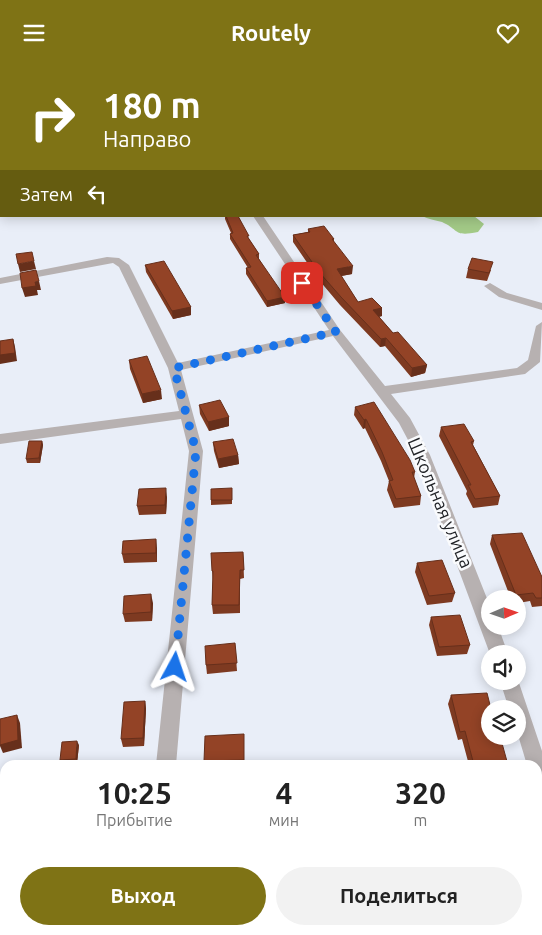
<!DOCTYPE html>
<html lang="ru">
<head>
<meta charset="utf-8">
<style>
  :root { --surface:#fff; --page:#f2f2f2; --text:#222; --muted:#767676; --accent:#7f7315 }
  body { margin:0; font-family:Ubuntu,sans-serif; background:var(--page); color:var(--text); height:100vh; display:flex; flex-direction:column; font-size:19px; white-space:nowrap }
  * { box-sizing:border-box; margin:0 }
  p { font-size:16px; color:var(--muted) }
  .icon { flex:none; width:28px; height:28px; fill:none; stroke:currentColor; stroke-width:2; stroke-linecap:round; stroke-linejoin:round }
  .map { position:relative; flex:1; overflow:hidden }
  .sheet { position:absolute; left:0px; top:695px; width:542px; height:175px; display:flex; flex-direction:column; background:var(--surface); border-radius:15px 15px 0 0; box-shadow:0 2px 12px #0003 }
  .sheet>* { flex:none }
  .guide { position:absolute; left:0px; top:0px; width:542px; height:152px; box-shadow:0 2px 12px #0003; background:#7f7315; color:#fff; overflow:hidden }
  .needle { width:32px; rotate:88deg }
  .fabs { position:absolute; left:481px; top:525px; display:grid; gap:10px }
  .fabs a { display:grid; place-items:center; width:45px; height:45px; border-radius:50%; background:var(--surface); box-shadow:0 2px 12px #0003; font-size:25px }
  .pin { position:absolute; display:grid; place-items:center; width:42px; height:42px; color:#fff; margin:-21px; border-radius:10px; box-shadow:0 2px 8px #0006 }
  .me { position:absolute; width:55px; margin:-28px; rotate:5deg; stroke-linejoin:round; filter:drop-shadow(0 0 4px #0008) }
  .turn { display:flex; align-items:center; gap:18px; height:105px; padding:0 20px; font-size:22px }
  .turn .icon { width:65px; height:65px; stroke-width:2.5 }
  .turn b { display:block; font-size:35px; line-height:42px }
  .then { display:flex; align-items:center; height:48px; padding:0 20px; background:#0003; gap:10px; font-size:19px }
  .eta { display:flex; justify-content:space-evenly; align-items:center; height:85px; text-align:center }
  .eta b { font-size:30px; font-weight:600; line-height:35px }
  .cta { display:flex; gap:10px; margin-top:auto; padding:10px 20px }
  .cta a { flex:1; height:58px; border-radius:30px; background:var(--accent); color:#fff; font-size:20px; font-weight:600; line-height:58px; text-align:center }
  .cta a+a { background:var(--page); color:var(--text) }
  header { display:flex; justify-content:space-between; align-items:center; height:65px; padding:0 20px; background:var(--accent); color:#fff; font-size:22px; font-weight:600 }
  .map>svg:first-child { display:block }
</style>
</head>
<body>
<header><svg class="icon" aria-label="menu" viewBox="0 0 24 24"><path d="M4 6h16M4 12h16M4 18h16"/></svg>Routely<svg class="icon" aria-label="heart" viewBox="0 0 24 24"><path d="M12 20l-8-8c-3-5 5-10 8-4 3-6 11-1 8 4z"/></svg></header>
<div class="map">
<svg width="542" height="870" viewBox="0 0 542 870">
  <rect width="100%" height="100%" fill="#e9eef8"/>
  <path fill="#a3ca87" d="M422,151H474L484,159L478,167C453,172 460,165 442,157C435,155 428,154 422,151Z"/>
  <polygon fill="#74a6ec" points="73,0 285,0 292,1 72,1"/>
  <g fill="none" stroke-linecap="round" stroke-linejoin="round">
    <g fill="#b7b1b1" fill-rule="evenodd">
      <polygon points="253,151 263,151 340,265 385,321 517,303 528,295 536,261 542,257 540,297 525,309 391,329 410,353 430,390 490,541 490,561 498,561 508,589 490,589 416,390 399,358 333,271 181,305 203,386 176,700 156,700 189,386 181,354 0,379 0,369 179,346 168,303 119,202 113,198 0,219 0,213 107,192 119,193 129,200 178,298 329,265"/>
      <polygon points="490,218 507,228 542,238 542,245 499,232 484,221"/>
      <polygon points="518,615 542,686 542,725 538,723 538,700 527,700 518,670 518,644 509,644 500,616 518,616"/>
      <polygon points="5,723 5,743 0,744 0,724"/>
      <rect x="140" y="865" width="22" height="5"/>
    </g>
    <g fill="#9c9493" fill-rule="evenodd">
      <rect x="541" y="109" width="1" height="8"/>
      <rect x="0" y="130" width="1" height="8"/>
    </g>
  </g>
  <g fill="#7e3a21">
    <polygon points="225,151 238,151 249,174 259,189 259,194 285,238 267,242 246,209 246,203 248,203 230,174 230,169 231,168 225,154"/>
    <polygon points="308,164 334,174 334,177 352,209 341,211 358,237 382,243 382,251 379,252 393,268 427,300 425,308 411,312 385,281 380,282 340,240 319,215 293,177 293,170 308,167"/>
    <polygon points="145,200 191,242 191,250 173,254 146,207"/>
    <polygon points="468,204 491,205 487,216 466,213"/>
    <polygon points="129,295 162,334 143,338 130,304"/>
    <polygon points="199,340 229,352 229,361 209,366 200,349"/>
    <polygon points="355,342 415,407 414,413 421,431 420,440 394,443 387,425 389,416 381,396 365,363 363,364 354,350"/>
    <polygon points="441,362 474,376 473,380 500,431 498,440 473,443 466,429 467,426 439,371"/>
    <polygon points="42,376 43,380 40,398 27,398 26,394"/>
    <polygon points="213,377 238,390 239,399 219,403 214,386"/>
    <polygon points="232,423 232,439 211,440 211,435"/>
    <polygon points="167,432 166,449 139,450 137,441"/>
    <polygon points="492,470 542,512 542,541 532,542 530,536 518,538 518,534 511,534 490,479"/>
    <polygon points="157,483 157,497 124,498 122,489"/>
    <polygon points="243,487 244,513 240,514 240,548 213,549 212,540 213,515 212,506"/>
    <polygon points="417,498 455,528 452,537 427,540 415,507"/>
    <polygon points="153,538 152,556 125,557 123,549"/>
    <polygon points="431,552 470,580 467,589 437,591 429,560"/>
    <polygon points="235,578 237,606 207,609 206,600"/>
    <polygon points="451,630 508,700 469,700 462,674 458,675 448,639"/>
    <polygon points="145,636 146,644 144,681 123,682 121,674"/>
    <polygon points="244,669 244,700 205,700 204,696"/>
    <polygon points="79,680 77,698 61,699 60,695"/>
    <polygon points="518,865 538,865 542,870 515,870"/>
  </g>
  <g fill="#672f1b">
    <polygon points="34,196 36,204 20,207 18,199"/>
    <polygon points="353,201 352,209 336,212 337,204"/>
    <polygon points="39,216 41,225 37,225 38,230 25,232 22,223 35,217"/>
    <polygon points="285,232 285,238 267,242 267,236"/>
    <polygon points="191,242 191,250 173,254 172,246"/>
    <polygon points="382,243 382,251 372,253 373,245"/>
    <polygon points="386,273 385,281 380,282 381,274"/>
    <polygon points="13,274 15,282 17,296 0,299 0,290"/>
    <polygon points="427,300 425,308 411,312 412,303"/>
    <polygon points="161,325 162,334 143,338 142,329"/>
    <polygon points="229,352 229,361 209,366 208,357"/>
    <polygon points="366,354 365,363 363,364 364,355"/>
    <polygon points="42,376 43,380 40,398 39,393"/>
    <polygon points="238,390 239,399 219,403 218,394"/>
    <polygon points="166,423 167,432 166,449 165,440"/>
    <polygon points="156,474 157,483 157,497 156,488"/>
    <polygon points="151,529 153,538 152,556 151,547"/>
    <polygon points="145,636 146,644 144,681 143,673"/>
    <polygon points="17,650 20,658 22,683 3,688 0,681 0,680"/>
    <polygon points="77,676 79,680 77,698 76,694"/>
  </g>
  <g fill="#934326" stroke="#672f1b">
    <polygon points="226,151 238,151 249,171 247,171 259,189 256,190 285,232 267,236 246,203 251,202 230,169 233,168"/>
    <polygon points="324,161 334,174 332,174 353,201 337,204 358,237 372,233 382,243 373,245 393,268 398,267 427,300 412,303 386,273 381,274 341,232 319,207 293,170 310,167 308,164"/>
    <polygon points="32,187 34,196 18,199 16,189"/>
    <polygon points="472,193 493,197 489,208 468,204"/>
    <polygon points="164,196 191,242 172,246 145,200"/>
    <polygon points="36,205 39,216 35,217 36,221 22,223 20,208"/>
    <polygon points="13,274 15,288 0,290 0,276"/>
    <polygon points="147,291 161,325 142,329 129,295"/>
    <polygon points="220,335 229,352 208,357 199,340"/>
    <polygon points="374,337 410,395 415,407 412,407 421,431 396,434 389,416 393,415 382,387 366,354 364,355 355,342"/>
    <polygon points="464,359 474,376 471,377 500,431 475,434 468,420 471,420 441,362"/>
    <polygon points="233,374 238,390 218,394 213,377"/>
    <polygon points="29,376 42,376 39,393 26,394"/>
    <polygon points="166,423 165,440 137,441 139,424"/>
    <polygon points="232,423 232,435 211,435 211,424"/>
    <polygon points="522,468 542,512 542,533 536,533 533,528 516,530 492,470"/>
    <polygon points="156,474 156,488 122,489 123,476"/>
    <polygon points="243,487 244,505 240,505 239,540 212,540 213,506 212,506 211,488"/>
    <polygon points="442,495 455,528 429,531 417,498"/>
    <polygon points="151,529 151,547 123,549 124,531"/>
    <polygon points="460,550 470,580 439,582 431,552"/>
    <polygon points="235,578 237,598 206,600 205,581"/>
    <polygon points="487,628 491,644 490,644 490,671 500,671 508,700 474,700 465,666 460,667 451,630"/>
    <polygon points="145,636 143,673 121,674 124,637"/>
    <polygon points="17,650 18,675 0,680 0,654"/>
    <polygon points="244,669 244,695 204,696 205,671"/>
    <polygon points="77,676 76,694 60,695 62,677"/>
    <polygon points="538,799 541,810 538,811"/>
    <polygon points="538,862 542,862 542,870 521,870 520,865 538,865"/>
    <rect x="191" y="865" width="51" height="5"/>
  </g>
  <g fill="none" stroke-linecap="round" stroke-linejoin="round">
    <polyline stroke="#1a73e8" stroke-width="9" stroke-dasharray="0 16.2" points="175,602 196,386 174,303 336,267 302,218"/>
  </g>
  <g text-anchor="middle" stroke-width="5" stroke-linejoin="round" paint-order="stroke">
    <g font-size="18" fill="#1f2125" stroke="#fafbfd">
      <text transform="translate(440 438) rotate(67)" y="6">Школьная улица</text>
    </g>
  </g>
</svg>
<div class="fabs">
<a><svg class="needle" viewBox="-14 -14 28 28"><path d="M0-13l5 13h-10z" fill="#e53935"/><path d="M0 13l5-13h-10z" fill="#767676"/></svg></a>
<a><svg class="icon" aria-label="sound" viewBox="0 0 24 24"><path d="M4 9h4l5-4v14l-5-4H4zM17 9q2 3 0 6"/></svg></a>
<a><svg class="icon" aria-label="layers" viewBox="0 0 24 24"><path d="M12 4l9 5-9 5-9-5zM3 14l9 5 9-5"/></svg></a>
</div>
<div class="pin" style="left:302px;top:218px;background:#d93025"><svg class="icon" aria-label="arrive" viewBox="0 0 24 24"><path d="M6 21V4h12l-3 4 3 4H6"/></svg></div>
<svg class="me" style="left:175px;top:602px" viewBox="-20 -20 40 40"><path d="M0-17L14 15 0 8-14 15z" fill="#1a73e8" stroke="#fff" stroke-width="4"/></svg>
<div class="guide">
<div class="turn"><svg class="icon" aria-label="right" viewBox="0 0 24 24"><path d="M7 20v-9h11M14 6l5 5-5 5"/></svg><div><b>180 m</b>Направо</div></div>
<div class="then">Затем<svg class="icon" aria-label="left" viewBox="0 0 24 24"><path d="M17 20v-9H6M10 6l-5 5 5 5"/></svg></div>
</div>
<section class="sheet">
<div class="eta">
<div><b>10:25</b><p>Прибытие</p></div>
<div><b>4</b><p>мин</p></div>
<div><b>320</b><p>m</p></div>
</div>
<div class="cta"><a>Выход</a><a>Поделиться</a></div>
</section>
</div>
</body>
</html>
